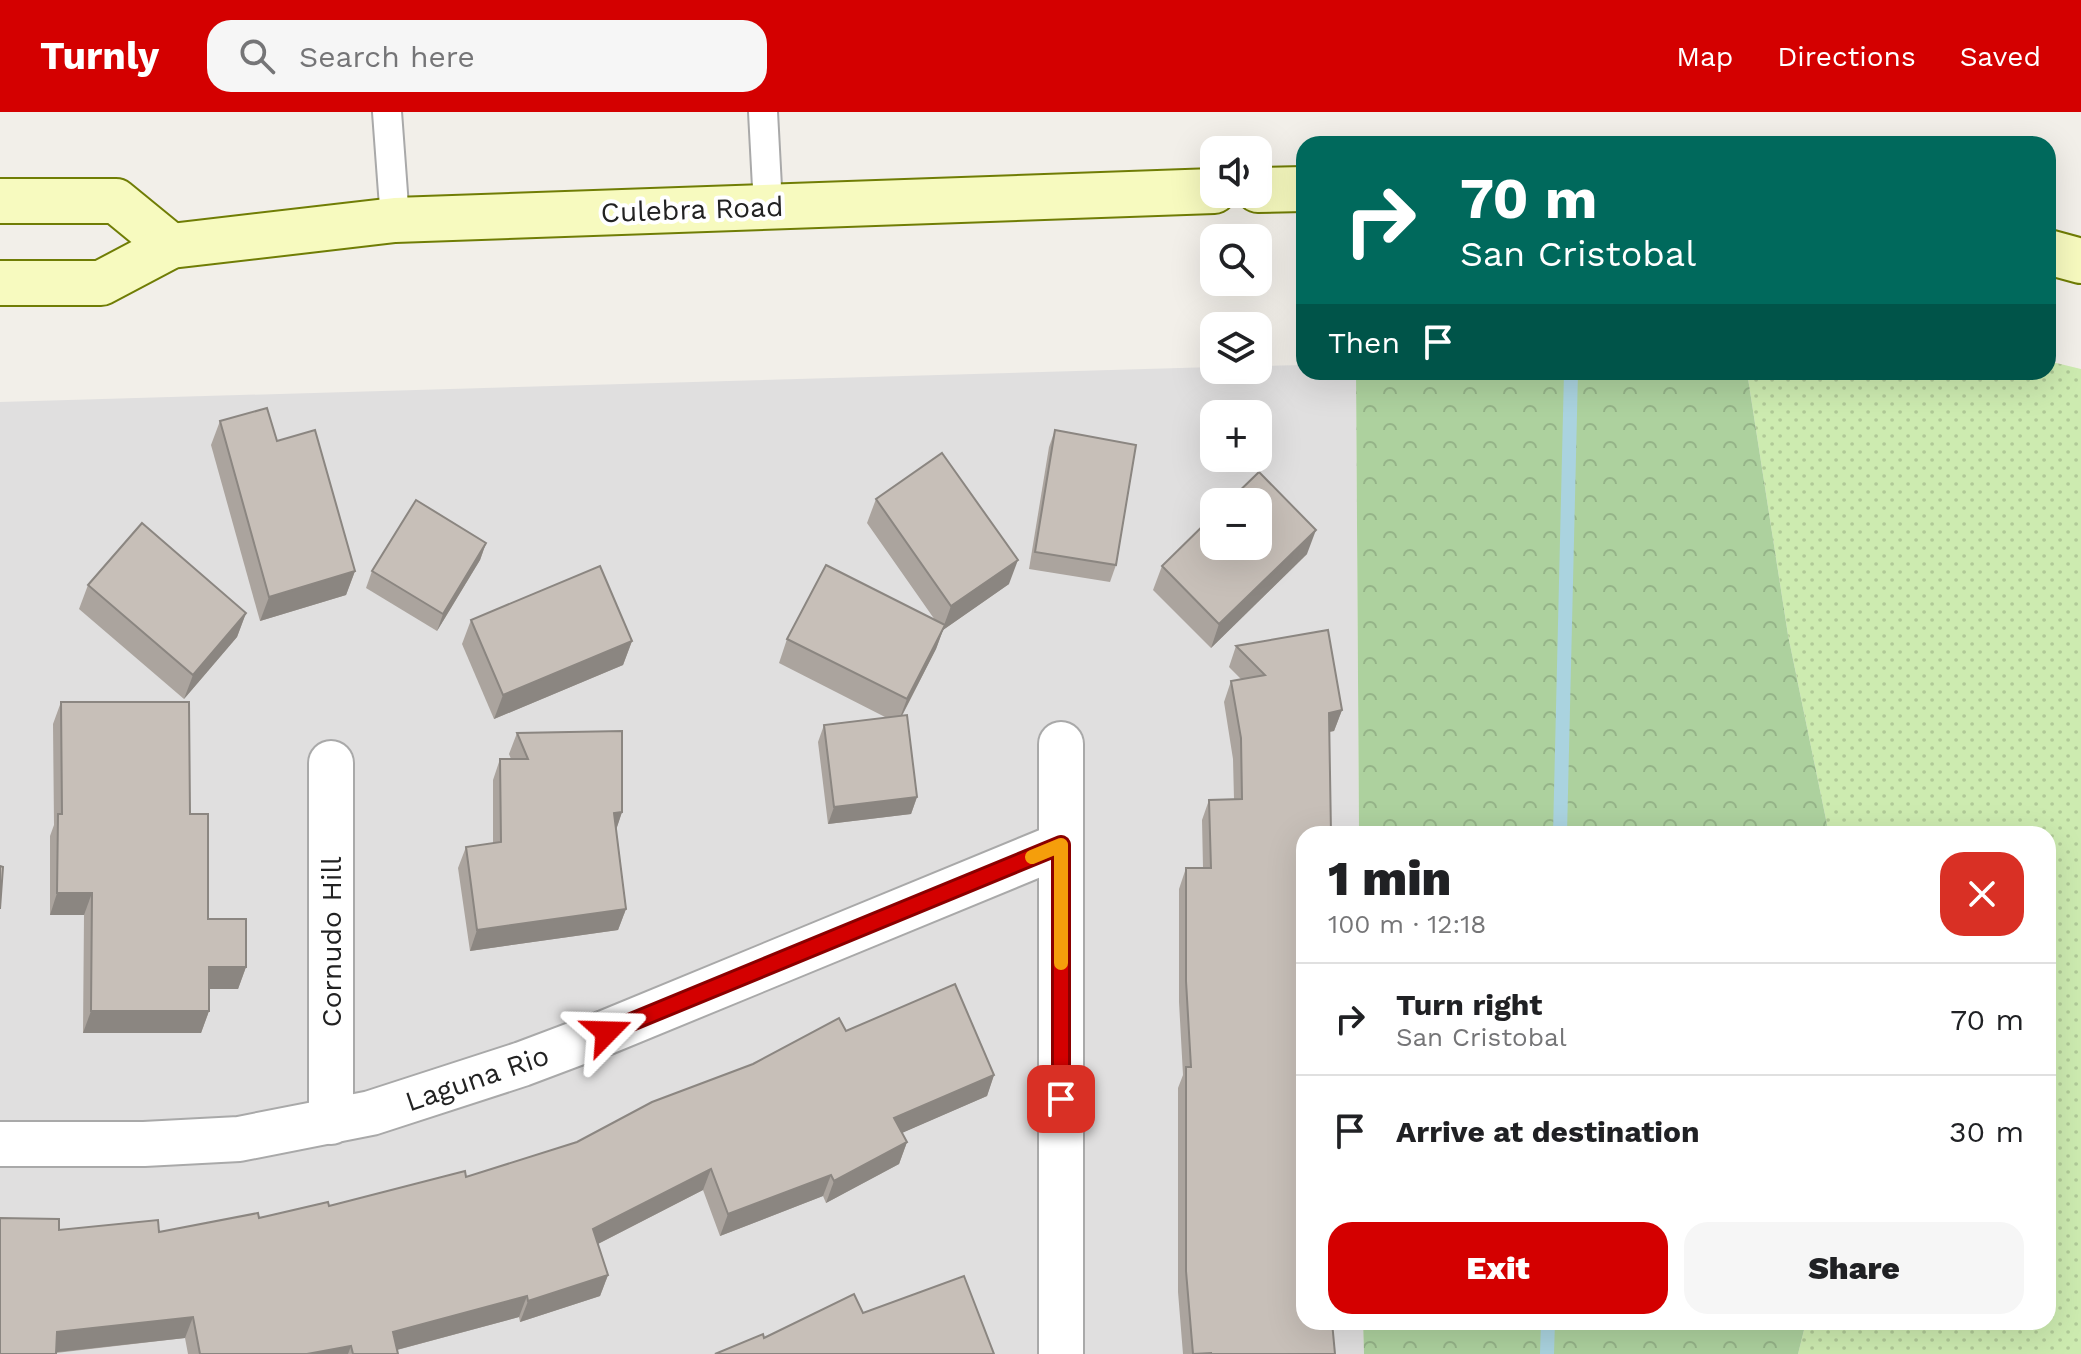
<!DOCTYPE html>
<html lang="en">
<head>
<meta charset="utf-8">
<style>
  :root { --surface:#fff; --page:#f6f6f6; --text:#202124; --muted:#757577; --line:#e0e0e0; --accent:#d40000 }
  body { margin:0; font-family:"Work Sans",sans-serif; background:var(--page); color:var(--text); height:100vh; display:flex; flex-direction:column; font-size:30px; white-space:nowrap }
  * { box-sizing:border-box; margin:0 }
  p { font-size:26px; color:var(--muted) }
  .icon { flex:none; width:44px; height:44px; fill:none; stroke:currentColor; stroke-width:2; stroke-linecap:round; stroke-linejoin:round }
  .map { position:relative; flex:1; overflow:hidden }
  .sheet { position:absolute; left:1296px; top:714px; width:760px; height:504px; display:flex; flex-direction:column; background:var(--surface); border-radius:24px; box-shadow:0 8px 32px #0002 }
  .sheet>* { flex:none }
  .top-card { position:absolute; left:1296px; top:24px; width:760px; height:244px; border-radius:24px; box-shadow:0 8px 32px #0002; background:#00695c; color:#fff; overflow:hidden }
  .tools { position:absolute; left:1200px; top:24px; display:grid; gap:16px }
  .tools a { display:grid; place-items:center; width:72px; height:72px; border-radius:16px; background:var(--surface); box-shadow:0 8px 32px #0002; font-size:40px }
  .pin { position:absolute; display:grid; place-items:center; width:68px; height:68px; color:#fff; margin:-34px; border-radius:16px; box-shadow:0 4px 12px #0006 }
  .me { position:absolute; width:88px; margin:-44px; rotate:68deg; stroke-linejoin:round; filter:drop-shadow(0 0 6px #0008) }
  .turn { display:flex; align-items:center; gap:28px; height:168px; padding:0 32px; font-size:36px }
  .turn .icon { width:104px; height:104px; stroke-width:2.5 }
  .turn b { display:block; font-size:56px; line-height:68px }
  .then { display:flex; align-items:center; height:76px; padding:0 32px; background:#0003; gap:16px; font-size:30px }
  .round { display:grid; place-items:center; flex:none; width:84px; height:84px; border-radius:24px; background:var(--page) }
  .overview { display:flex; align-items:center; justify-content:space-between; height:136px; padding:0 32px }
  h1 { font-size:48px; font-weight:800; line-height:60px }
  .action { display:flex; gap:16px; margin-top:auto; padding:16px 32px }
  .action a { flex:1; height:92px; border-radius:24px; background:var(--accent); color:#fff; font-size:32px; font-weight:800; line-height:92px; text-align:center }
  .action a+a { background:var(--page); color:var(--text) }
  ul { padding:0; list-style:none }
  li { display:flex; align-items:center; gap:24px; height:112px; padding:0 32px; border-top:2px solid var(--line) }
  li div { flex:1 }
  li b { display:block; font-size:30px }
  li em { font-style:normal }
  header { display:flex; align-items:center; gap:48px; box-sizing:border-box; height:112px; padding:0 40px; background:var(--accent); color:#fff }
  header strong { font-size:38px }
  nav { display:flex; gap:44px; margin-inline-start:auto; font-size:28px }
  .search { width:560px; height:72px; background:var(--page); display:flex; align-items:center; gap:20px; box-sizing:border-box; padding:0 28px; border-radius:24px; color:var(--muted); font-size:30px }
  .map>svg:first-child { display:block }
</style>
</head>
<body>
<header>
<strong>Turnly</strong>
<div class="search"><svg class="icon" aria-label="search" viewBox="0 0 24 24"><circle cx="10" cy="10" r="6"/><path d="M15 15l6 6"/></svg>Search here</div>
<nav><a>Map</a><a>Directions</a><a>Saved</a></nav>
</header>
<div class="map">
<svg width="2081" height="1242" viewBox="0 0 2081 1242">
  <defs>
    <pattern id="grass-dots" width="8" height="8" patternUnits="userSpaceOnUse" patternTransform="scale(2)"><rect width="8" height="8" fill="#cdebb0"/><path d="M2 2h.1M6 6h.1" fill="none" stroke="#b0c997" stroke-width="1.8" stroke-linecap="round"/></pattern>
    <pattern id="forest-crowns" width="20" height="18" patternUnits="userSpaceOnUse" patternTransform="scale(2)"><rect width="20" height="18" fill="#add19e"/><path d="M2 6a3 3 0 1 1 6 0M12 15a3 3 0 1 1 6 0" fill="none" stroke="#95b388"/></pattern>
  </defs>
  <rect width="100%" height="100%" fill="#f2efe9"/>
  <path fill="#e0dfdf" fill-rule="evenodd" d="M1304,253V260H1356L1359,722H1304V1210H1363L1364,1242H0V290L1214,255V258H1258V254ZM1214,302H1258V346H1214ZM1214,390H1258V434H1214Z"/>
  <polygon fill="url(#grass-dots)" points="2048,249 2081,257 2081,1242 1798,1242 1806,1210 2048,1210 2048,722 1829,722 1788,523 1747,260 2048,260"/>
  <g fill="url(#forest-crowns)">
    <polygon points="1356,260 1747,260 1788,523 1829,722 1359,722"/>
    <polygon points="1363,1210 1806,1210 1798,1242 1364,1242"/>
  </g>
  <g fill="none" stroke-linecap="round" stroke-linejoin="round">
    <g stroke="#aad3df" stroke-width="14">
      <polyline points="1560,722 1571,260"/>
      <polyline points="1547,1242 1548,1210"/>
    </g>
    <g stroke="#a9a9a9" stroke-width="32">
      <g id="service">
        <polyline points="387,0 395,108"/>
        <polyline points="763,0 768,94"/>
      </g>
    </g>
    <g stroke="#a9a9a9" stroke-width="48">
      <g id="minor">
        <polyline points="331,651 331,1010"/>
        <polyline points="0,1032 144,1032 239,1027 371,1001 522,952 607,920 1061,733"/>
        <polyline points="1061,1242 1061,632"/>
      </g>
    </g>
    <g stroke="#707d05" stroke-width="48">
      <g id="secondary">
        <polyline points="1258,78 1304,77"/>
        <polyline points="0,89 116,89 171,134"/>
        <polyline points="2048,140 2081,149"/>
        <polyline points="0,171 101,171 171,134 395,108 1214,79"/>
      </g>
    </g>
    <use href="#service" stroke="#fff" stroke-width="28"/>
    <use href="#minor" stroke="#fff" stroke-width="44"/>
    <use href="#secondary" stroke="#f7fabf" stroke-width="44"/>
  </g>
  <g fill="#aba49e">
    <polygon points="220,309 277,329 355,459 346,483 260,509 211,333"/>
    <polygon points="1055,318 1116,453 1110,470 1029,457 1049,335"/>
    <polygon points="876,387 1009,472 943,518 936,537 902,604 917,685 911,702 828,712 818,630 824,613 887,606 779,551 787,527 935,508 867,411"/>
    <polygon points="486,431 480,448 437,519 366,476 372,459"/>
    <polygon points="1307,442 1211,536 1153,478 1162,454"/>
    <polygon points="88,473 246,501 237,525 184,587 79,497"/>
    <polygon points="471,508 632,529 623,553 494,607 462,532"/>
    <polygon points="1236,534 1342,598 1334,619 1329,620 1304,722 1304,1210 1335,1242 1183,1242 1178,1180 1178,976 1183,963 1179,890 1179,777 1186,756 1203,756 1202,708 1209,688 1234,687 1233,647 1224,590 1231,569 1241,567 1229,555"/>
    <polygon points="61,590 190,702 208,807 246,855 238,877 209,877 209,899 201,921 83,921 84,803 50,803 50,724 54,713 53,612"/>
    <polygon points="517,621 622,700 616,718 626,797 618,818 470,839 458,756 466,735 493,732 493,668 500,647 511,647 509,642"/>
    <polygon points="846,919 994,963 987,984 901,1021 907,1030 899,1052 826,1091 823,1084 720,1124 703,1078 598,1132 608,1163 600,1184 520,1210 519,1205 397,1238 398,1242 188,1242 185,1226 56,1241 59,1118 159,1120 259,1106 329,1094 466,1065 577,1030"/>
  </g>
  <g fill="#8b8681">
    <polygon points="1316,418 1307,442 1211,536 1219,512"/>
    <polygon points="486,431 480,448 437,519 443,502"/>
    <polygon points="1018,448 1009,472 943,518 936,537 898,611 907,587 943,516 951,494"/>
    <polygon points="355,459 346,483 260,509 269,485"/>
    <polygon points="246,501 237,525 184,587 193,563"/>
    <polygon points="632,529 623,553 494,607 503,583"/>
    <polygon points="1342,598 1334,619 1322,621 1329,601"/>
    <polygon points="917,685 911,702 828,712 834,695"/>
    <polygon points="622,700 615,721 614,701"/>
    <polygon points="57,781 92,781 84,803 50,803"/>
    <polygon points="626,797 618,818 470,839 477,818"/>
    <polygon points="209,855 246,855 238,877 201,877"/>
    <polygon points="91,899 209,899 201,921 83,921"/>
    <polygon points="994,963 987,984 886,1028 894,1006"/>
    <polygon points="907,1030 899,1052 826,1091 834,1069"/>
    <polygon points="711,1057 703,1078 586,1138 593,1117"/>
    <polygon points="831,1063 823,1084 720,1124 728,1102"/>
    <polygon points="608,1163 600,1184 520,1210 528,1189"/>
    <polygon points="527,1184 519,1205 385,1241 393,1220"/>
    <polygon points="193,1205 185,1226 49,1241 57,1220"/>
    <polygon points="351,1234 348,1242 307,1242"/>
  </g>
  <g fill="#c7bfb8" stroke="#8b8681" stroke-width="2">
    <polygon points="267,296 277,329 315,318 355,459 269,485 220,309"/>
    <polygon points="1055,318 1136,333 1116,453 1035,440"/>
    <polygon points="942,341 1018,448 951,494 876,387"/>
    <polygon points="1259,360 1316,418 1219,512 1162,454 1214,403 1214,434 1258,434 1258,390 1228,390"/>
    <polygon points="416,388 486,431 443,502 372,459"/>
    <polygon points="142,411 246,501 193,563 88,473"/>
    <polygon points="826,453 945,513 907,587 787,527"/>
    <polygon points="600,454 632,529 503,583 471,508"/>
    <polygon points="1328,518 1342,598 1329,601 1331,722 1304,722 1304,1210 1332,1210 1335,1242 1211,1242 1211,1241 1193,1242 1186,1159 1186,955 1191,955 1186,869 1186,756 1211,756 1209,688 1242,687 1241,626 1231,569 1265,563 1236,534"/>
    <polygon points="61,590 189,590 190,702 208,702 208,807 246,807 246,855 209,855 209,899 91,899 92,781 57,781 58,702 62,702"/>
    <polygon points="907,603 917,685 834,695 824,613"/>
    <polygon points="622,619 622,700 614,701 626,797 477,818 466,735 501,730 500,647 528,647 517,621"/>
    <polygon points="0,754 3,755 0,797"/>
    <polygon points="955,872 994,963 894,1006 907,1030 834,1069 831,1063 728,1102 711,1057 593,1117 608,1163 528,1189 527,1184 393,1220 398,1242 353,1242 351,1234 307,1242 200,1242 193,1205 57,1220 56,1242 0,1242 0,1106 59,1107 59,1118 158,1108 159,1120 258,1101 259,1106 328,1090 329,1094 465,1059 466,1065 577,1030 652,990 753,952 839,906 846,919"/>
    <polygon points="964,1164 994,1242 715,1242 763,1222 764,1226 854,1182 863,1201"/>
  </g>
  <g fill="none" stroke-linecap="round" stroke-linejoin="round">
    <g stroke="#8a0000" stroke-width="20">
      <polyline id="route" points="607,920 1061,733 1061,987"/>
    </g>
    <use href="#route" stroke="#d40000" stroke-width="14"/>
    <polyline stroke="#f59e0b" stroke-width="14" points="1032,745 1061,733 1061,851"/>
  </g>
  <g text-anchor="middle" stroke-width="8" stroke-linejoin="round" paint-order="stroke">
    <g font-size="28" fill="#222" stroke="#fff">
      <text transform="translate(692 97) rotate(-2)" y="10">Culebra Road</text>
      <text transform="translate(331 830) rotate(-90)" y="10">Cornudo Hill</text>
      <text transform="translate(477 966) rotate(-19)" y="10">Laguna Rio</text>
    </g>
  </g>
</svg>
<div class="tools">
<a><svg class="icon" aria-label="sound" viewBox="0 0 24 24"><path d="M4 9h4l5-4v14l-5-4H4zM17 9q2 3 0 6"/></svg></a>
<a><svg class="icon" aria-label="search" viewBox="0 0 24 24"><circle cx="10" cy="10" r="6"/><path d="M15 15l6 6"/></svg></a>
<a><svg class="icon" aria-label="layers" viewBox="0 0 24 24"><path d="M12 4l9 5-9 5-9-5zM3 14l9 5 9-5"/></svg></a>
<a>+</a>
<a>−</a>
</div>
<div class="pin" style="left:1061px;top:987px;background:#d93025"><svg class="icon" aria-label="arrive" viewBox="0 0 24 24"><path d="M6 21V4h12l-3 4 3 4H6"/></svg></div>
<svg class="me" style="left:607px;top:920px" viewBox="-20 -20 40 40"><path d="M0-17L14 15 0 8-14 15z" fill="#d40000" stroke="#fff" stroke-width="4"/></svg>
<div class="top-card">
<div class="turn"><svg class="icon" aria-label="right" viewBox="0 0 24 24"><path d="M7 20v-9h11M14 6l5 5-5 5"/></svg><div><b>70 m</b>San Cristobal</div></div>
<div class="then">Then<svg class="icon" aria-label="arrive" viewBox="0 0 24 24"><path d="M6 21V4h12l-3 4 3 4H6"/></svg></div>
</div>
<section class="sheet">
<div class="overview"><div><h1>1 min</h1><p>100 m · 12:18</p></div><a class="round" style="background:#d93025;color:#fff"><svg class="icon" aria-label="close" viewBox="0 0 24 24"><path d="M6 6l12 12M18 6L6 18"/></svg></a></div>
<ul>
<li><svg class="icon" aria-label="right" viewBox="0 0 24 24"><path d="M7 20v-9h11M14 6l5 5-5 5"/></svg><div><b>Turn right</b><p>San Cristobal</p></div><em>70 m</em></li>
<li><svg class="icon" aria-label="arrive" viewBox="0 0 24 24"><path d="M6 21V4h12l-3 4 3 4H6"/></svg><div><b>Arrive at destination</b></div><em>30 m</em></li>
</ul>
<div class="action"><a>Exit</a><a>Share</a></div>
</section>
</div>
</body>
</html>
